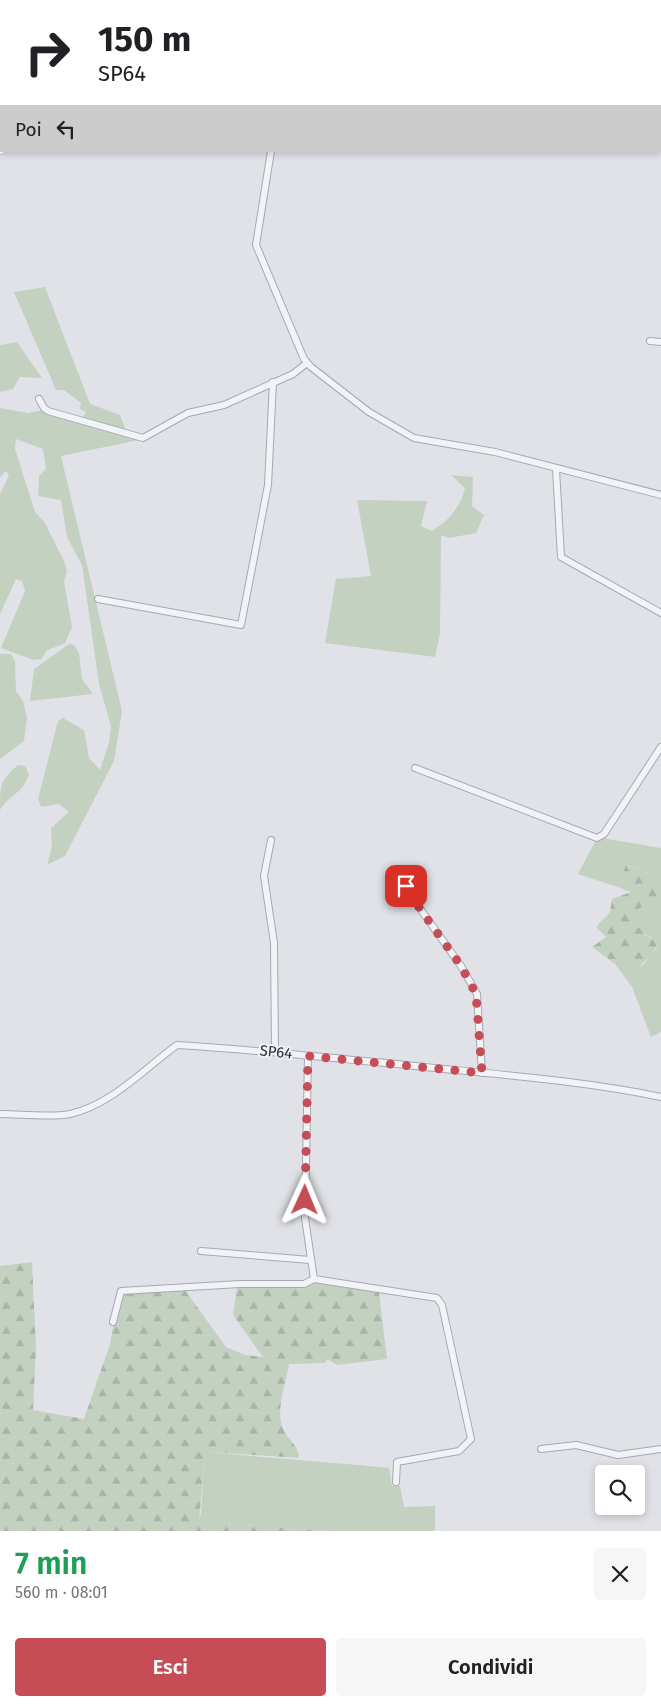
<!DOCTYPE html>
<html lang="it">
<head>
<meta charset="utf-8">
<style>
  :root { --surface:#fff; --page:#f6f6f6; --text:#202124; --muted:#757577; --accent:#c64c55 }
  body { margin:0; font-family:"Fira Sans",sans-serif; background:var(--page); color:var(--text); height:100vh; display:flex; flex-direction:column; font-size:19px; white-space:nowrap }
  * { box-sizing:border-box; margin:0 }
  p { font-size:16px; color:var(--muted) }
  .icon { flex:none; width:28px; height:28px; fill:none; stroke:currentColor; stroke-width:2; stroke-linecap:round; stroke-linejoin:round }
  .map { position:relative; height:1531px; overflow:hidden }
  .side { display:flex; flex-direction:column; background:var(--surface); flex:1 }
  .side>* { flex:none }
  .banner { position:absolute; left:0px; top:0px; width:661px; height:152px; box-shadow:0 2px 8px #0003; background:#fff; color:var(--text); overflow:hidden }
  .fabs { position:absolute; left:595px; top:1465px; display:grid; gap:10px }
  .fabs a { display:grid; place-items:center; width:50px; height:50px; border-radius:5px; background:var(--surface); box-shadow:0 2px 8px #0003; font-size:25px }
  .pin { position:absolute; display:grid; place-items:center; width:42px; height:42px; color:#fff; margin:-21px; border-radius:10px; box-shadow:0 2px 8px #0006 }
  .me { position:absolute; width:55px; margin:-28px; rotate:1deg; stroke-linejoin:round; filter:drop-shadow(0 0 4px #0008) }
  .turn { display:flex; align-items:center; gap:18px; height:105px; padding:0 15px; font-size:22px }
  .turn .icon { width:65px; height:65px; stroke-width:2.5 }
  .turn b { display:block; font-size:35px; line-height:42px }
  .then { display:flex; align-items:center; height:48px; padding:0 15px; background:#0003; gap:10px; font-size:19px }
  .round { display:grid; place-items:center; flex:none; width:52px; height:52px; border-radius:5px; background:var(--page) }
  .overview { display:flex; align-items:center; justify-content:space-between; height:85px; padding:0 15px }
  h1 { font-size:30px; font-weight:600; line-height:38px; color:#1e9e55 }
  .action { display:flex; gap:10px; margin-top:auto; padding:10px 15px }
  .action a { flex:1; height:58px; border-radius:5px; background:var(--accent); color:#fff; font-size:20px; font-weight:600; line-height:58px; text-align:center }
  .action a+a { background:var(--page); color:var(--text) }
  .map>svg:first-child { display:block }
</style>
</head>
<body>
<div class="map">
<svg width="661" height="1531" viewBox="0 0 661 1531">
  <defs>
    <pattern id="forest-firs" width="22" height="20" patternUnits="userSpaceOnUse" patternTransform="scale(1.25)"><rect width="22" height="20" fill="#c4d1c1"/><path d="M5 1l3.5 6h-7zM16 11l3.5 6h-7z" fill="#a8b4a7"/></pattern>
  </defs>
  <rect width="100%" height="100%" fill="#e0e2e8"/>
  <g fill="#c4d1c1">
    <polygon points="45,287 90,404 120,415 127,434 139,437 139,440 61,456 122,711 114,761 65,856 47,865 52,846 51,828 69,812 59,804 41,807 38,799 58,721 63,718 84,730 89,758 100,770 109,743 111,726 99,684 82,565 67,537 61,500 38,496 39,476 46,469 43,449 16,439 15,449 35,512 45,523 64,561 67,571 64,581 72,627 65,643 46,651 42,659 33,660 1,648 25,591 22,581 16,579 0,614 0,494 9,475 5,471 0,478 0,408 28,413 43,410 80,421 86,412 80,409 81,403 64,390 56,390 14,292"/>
    <polygon points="17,342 42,378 20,377 13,389 0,392 0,345"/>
    <path d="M451,475L473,477L472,506L484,515L476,533L449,538L441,535L440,634L435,657L325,643L336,579L371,576L357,500L427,501L421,526L432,531C448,521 460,508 465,488Z"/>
    <polygon points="69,644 74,645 79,653 82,679 93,694 30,701 34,669"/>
    <polygon points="0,654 11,654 15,661 16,691 23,701 27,718 24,741 0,759"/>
    <path d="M18,765L25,766L29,774C22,795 11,793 0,810C0,786 0,780 18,765Z"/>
    <polygon points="602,838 661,848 661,879 627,865 618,887 578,874 596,840"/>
    <polygon points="648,898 661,904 661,1032 651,1037 632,987 615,964 618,953 642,966 656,949 659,942 644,934 631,922"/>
    <path d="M208,1452C269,1458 328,1462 389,1468L392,1486H400L404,1507L435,1506V1531H327L198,1522L201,1514L204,1464Z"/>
  </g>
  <g fill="url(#forest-firs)">
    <polygon points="626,865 661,879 661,904 647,899 631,922 646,933 644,935 659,942 651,956 637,968 618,953 615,964 592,947 606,937 596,927 610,912 612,899 631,892 618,887"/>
    <path d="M32,1262L36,1348L33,1410L84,1419L110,1344L118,1298L125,1290L182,1286L226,1347L245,1355L263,1357L233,1315L237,1288L297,1286L315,1281L379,1292L387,1359L337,1365L327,1359L325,1363L289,1364C286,1384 275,1409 283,1429C288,1440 299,1446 299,1458L209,1452L204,1464L199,1522L327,1531H0V1266Z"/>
  </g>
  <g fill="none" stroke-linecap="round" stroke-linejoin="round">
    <g stroke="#a5a9b2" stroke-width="8">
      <g id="minor">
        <polyline points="138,0 138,1"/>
        <polyline points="393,0 393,1"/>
        <polyline points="271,151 256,245 304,359 311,367 369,412 414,438 495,452 661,495"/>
        <polyline points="650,341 661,342"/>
        <polyline points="39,399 44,408 48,411 143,438 188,413 224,405 293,374 307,363"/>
        <polyline points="556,469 561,557 661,613"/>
        <polyline points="98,599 241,625 268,485 273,382"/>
        <polyline points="415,768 597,838 604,834 661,747"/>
        <polyline points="271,840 264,876 274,943 275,1051"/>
        <polyline points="415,883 408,884 406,889 461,966 477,994 482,1073"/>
        <polyline points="308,1056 305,1218 314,1279 437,1298 442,1305 471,1439 459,1451 397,1462 396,1482"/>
        <path d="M0,1114C22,1114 48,1118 70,1114C111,1105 144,1069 177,1045C260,1050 342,1059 425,1067C504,1075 583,1081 661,1097"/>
        <polyline points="201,1251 310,1260"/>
        <polyline points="113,1322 121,1291 240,1284 304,1284 314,1279"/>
        <polyline points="541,1449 576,1445 618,1455 661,1449"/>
      </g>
    </g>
    <g stroke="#a0a6b3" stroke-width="9">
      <g id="major">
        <polyline points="660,124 661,124"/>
        <polyline points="0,150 1,150"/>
      </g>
    </g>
    <use href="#minor" stroke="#f2f3f6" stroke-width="6"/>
    <use href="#major" stroke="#fff" stroke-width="8"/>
  </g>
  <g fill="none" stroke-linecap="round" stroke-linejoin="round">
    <polyline stroke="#c64c55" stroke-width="9" stroke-dasharray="0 16.2" points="305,1200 308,1056 482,1073 476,994 461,966 406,889 406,886"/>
  </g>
  <g text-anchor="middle" stroke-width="4" stroke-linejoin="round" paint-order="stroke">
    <g font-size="15" fill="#292f3e" stroke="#eff1f6">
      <text transform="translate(276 1052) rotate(6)" y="5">SP64</text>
    </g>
  </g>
</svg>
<div class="fabs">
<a><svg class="icon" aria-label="search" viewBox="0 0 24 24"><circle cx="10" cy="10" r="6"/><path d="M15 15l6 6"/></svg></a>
</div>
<div class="pin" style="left:406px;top:886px;background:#d93025"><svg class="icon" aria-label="arrive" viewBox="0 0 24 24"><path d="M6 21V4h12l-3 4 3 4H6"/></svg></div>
<svg class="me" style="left:305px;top:1200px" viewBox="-20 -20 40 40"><path d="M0-17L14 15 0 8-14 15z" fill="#c64c55" stroke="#fff" stroke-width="4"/></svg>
<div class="banner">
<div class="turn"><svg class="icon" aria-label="right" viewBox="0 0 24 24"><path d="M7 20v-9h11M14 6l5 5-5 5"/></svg><div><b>150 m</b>SP64</div></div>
<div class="then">Poi<svg class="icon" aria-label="left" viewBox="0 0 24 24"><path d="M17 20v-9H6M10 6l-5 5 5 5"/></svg></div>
</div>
</div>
<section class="side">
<div class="overview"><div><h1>7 min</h1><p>560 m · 08:01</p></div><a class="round"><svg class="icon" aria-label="close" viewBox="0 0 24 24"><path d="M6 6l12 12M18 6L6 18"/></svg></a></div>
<div class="action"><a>Esci</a><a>Condividi</a></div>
</section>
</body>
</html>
